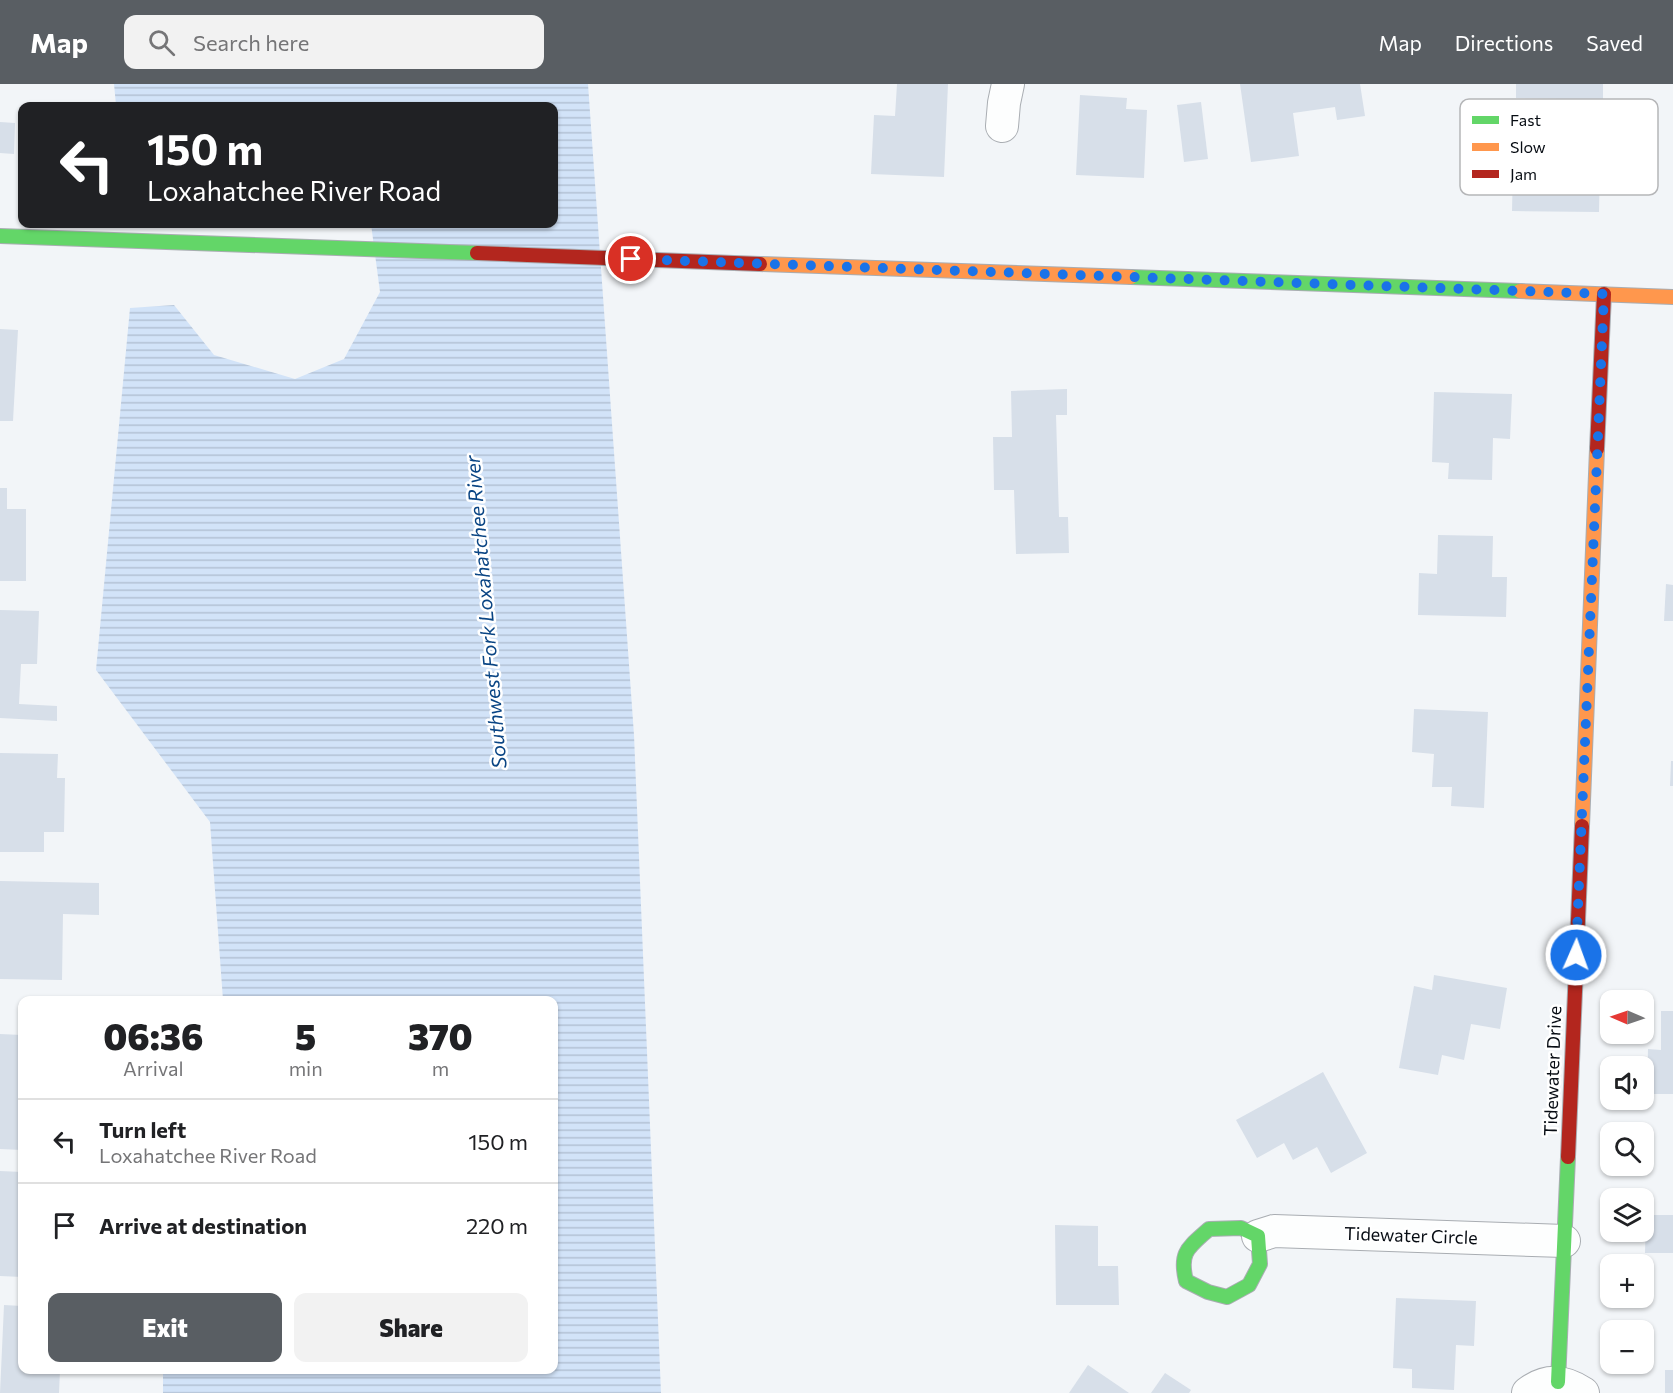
<!DOCTYPE html>
<html lang="en">
<head>
<meta charset="utf-8">
<style>
  :root { --surface:#fff; --page:#f2f2f2; --text:#202124; --muted:#757577; --line:#e0e0e0; --accent:#595e63 }
  body { margin:0; font-family:Commissioner,sans-serif; background:var(--page); color:var(--text); height:100vh; display:flex; flex-direction:column; font-size:22px; white-space:nowrap }
  * { box-sizing:border-box; margin:0 }
  p { font-size:20px; color:var(--muted) }
  .icon { flex:none; width:33px; height:33px; fill:none; stroke:currentColor; stroke-width:2; stroke-linecap:round; stroke-linejoin:round }
  .map { position:relative; flex:1; overflow:hidden }
  .panel { position:absolute; left:18px; top:912px; width:540px; height:378px; display:flex; flex-direction:column; background:var(--surface); border-radius:12px; box-shadow:0 2px 4px #0004 }
  .panel>* { flex:none }
  .banner { position:absolute; left:18px; top:18px; width:540px; height:126px; border-radius:12px; box-shadow:0 2px 4px #0004; background:#202124; color:#fff; overflow:hidden }
  .needle { width:39px; rotate:272deg }
  .fabs { position:absolute; left:1600px; top:906px; display:grid; gap:12px }
  .fabs a { display:grid; place-items:center; width:54px; height:54px; border-radius:12px; background:var(--surface); box-shadow:0 2px 4px #0004; font-size:30px }
  .pin { position:absolute; display:grid; place-items:center; width:51px; height:51px; color:#fff; margin:-26px; border:3px solid #fff; border-radius:50%; box-shadow:0 2px 6px #0007 }
  .me { position:absolute; width:66px; margin:-33px; rotate:2deg; stroke-linejoin:round; filter:drop-shadow(0 0 4px #0008) }
  .turn { display:flex; align-items:center; gap:21px; height:126px; padding:0 30px; font-size:27px }
  .turn .icon { width:78px; height:78px; stroke-width:2.5 }
  .turn b { display:block; font-size:42px; line-height:51px }
  .eta { display:flex; justify-content:space-evenly; align-items:center; height:102px; text-align:center }
  .eta b { font-size:36px; font-weight:800; line-height:42px }
  .action { display:flex; gap:12px; margin-top:auto; padding:12px 30px }
  .action a { flex:1; height:69px; border-radius:12px; background:var(--accent); color:#fff; font-size:24px; font-weight:800; line-height:69px; text-align:center }
  .action a+a { background:var(--page); color:var(--text) }
  ul { padding:0; list-style:none }
  li { display:flex; align-items:center; gap:18px; height:84px; padding:0 30px; border-top:2px solid var(--line) }
  li div { flex:1 }
  li b { display:block; font-size:22px }
  li em { font-style:normal }
  header { display:flex; align-items:center; gap:36px; box-sizing:border-box; height:84px; padding:0 30px; background:var(--accent); color:#fff }
  header strong { font-size:28px }
  nav { display:flex; gap:33px; margin-inline-start:auto; font-size:21px }
  .search { width:420px; height:54px; background:var(--page); display:flex; align-items:center; gap:15px; box-sizing:border-box; padding:0 21px; border-radius:12px; color:var(--muted); font-size:22px }
  .map>svg:first-child { display:block }
</style>
</head>
<body>
<header>
<strong>Map</strong>
<div class="search"><svg class="icon" aria-label="search" viewBox="0 0 24 24"><circle cx="10" cy="10" r="6"/><path d="M15 15l6 6"/></svg>Search here</div>
<nav><a>Map</a><a>Directions</a><a>Saved</a></nav>
</header>
<div class="map">
<svg width="1673" height="1309" viewBox="0 0 1673 1309">
  <defs>
    <pattern id="water-rules" width="6" height="5" patternUnits="userSpaceOnUse" patternTransform="scale(1.5)"><rect width="6" height="5" fill="#d2e3f8"/><path d="M0 2.5h6" fill="none" stroke="#b3c2d4"/></pattern>
  </defs>
  <rect width="100%" height="100%" fill="#f2f5f8"/>
  <polygon fill="url(#water-rules)" points="114,0 588,0 634,651 661,1309 163,1309 163,1286 554,1286 554,916 223,916 210,738 96,586 130,224 174,221 214,271 295,295 344,275 380,208 371,140 554,140 554,22 123,22 116,21"/>
  <g fill="#d7dfe9">
    <polygon points="897,0 948,0 944,93 871,90 874,31 895,32"/>
    <polygon points="1240,0 1360,0 1365,32 1337,36 1335,23 1293,29 1299,72 1251,78"/>
    <polygon points="1516,0 1603,0 1603,16 1516,14"/>
    <polygon points="1080,11 1127,14 1126,25 1147,26 1144,94 1076,91"/>
    <polygon points="1201,18 1208,75 1184,78 1177,21"/>
    <polygon points="0,38 15,39 14,70 0,69"/>
    <polygon points="1535,64 1581,65 1581,84 1600,84 1599,128 1512,127 1513,83 1535,83"/>
    <polygon points="0,245 18,246 13,337 0,337"/>
    <polygon points="1067,305 1067,331 1056,331 1059,433 1068,433 1069,469 1016,470 1014,406 994,406 993,353 1012,353 1011,307"/>
    <polygon points="1434,308 1512,310 1510,355 1493,354 1492,396 1448,395 1449,379 1432,378"/>
    <polygon points="0,404 7,404 7,425 26,425 26,497 0,497"/>
    <polygon points="1438,451 1493,452 1492,493 1507,493 1506,533 1418,531 1419,489 1437,490"/>
    <polygon points="1666,500 1673,501 1673,537 1664,537"/>
    <polygon points="0,526 39,527 37,580 21,580 19,620 57,622 57,637 0,634"/>
    <polygon points="1414,625 1488,628 1484,724 1451,722 1452,703 1432,703 1434,670 1412,668"/>
    <polygon points="0,669 58,670 57,694 65,694 64,748 44,748 44,768 0,768"/>
    <polygon points="1671,677 1673,677 1673,702 1670,702"/>
    <polygon points="0,797 99,799 99,831 63,830 62,896 0,895"/>
    <polygon points="1434,891 1507,904 1500,945 1471,940 1464,976 1442,971 1438,991 1399,984 1414,902 1432,906"/>
    <polygon points="1661,927 1673,927 1673,1010 1647,1010 1648,965 1661,966"/>
    <polygon points="0,950 22,951 22,1066 0,1065"/>
    <polygon points="1323,988 1367,1069 1331,1089 1317,1063 1293,1076 1284,1059 1257,1074 1236,1036"/>
    <polygon points="0,1087 22,1088 22,1193 0,1192"/>
    <polygon points="1646,1131 1673,1131 1673,1169 1645,1169"/>
    <polygon points="1055,1141 1098,1142 1098,1182 1118,1182 1119,1221 1056,1221"/>
    <polygon points="1396,1214 1476,1217 1474,1262 1456,1261 1454,1306 1412,1304 1412,1285 1393,1284"/>
    <polygon points="4,1221 22,1222 22,1286 60,1286 59,1309 0,1309"/>
    <polygon points="1088,1281 1129,1309 1069,1309"/>
    <rect x="1665" y="1286" width="8" height="23"/>
    <polygon points="1165,1289 1191,1306 1189,1309 1151,1309"/>
  </g>
  <g fill="none" stroke-linecap="round" stroke-linejoin="round">
    <g stroke="#a9adb2" stroke-width="34">
      <g id="street">
        <polyline points="1002,42 1004,19 1008,0"/>
        <polyline points="1258,1152 1274,1147 1564,1157"/>
        <path d="M1528,1309C1546,1295 1564,1296 1583,1309"/>
      </g>
    </g>
    <g stroke="#a9adb2" stroke-width="16">
      <g id="fast">
        <polyline points="0,152 477,169"/>
        <polyline points="1131,193 1520,207"/>
        <path d="M1241,1144L1258,1152L1260,1180L1249,1201L1227,1213L1208,1208L1186,1197C1179,1168 1188,1164 1209,1145Z"/>
        <polyline points="1558,1298 1568,1073"/>
      </g>
    </g>
    <g stroke="#a9adb2" stroke-width="16">
      <g id="slow">
        <polyline points="760,180 1131,193"/>
        <polyline points="1520,207 1673,213"/>
        <polyline points="1582,742 1597,365"/>
      </g>
    </g>
    <g stroke="#a9adb2" stroke-width="16">
      <g id="jam">
        <polyline points="477,169 760,180"/>
        <polyline points="1597,365 1604,210"/>
        <polyline points="1568,1073 1582,742"/>
      </g>
    </g>
    <use href="#street" stroke="#fdfefe" stroke-width="32"/>
    <use href="#fast" stroke="#63d668" stroke-width="14"/>
    <use href="#slow" stroke="#ff974d" stroke-width="14"/>
    <use href="#jam" stroke="#b3261e" stroke-width="14"/>
  </g>
  <g fill="none" stroke-linecap="round" stroke-linejoin="round">
    <polyline stroke="#1a73e8" stroke-width="10" stroke-dasharray="0 18" points="631,175 1604,210 1576,871"/>
  </g>
  <g text-anchor="middle" stroke-width="5" stroke-linejoin="round" paint-order="stroke">
    <g font-size="18" fill="#070c13" stroke="#fff">
      <text transform="translate(1553 987) rotate(-88)" y="6">Tidewater Drive</text>
      <text transform="translate(1411 1152) rotate(2)" y="6">Tidewater Circle</text>
    </g>
    <g font-size="20" font-style="italic" fill="#0a4584" stroke="#fff">
      <text transform="translate(486 528) rotate(-95)" y="7">Southwest Fork Loxahatchee River</text>
    </g>
  </g>
  <rect x="1460" y="15" width="198" height="96" rx="9" fill="#fff" stroke="#b5b6b8" stroke-width="1.5"/>
  <rect x="1472" y="32" width="27" height="8" fill="#63d668"/>
  <rect x="1472" y="59" width="27" height="8" fill="#ff974d"/>
  <rect x="1472" y="86" width="27" height="8" fill="#b3261e"/>
  <g font-size="16" fill="#070c13">
    <text x="1510" y="42">Fast</text>
    <text x="1510" y="69">Slow</text>
    <text x="1510" y="96">Jam</text>
  </g>
</svg>
<div class="fabs">
<a><svg class="needle" viewBox="-14 -14 28 28"><path d="M0-13l5 13h-10z" fill="#e53935"/><path d="M0 13l5-13h-10z" fill="#757577"/></svg></a>
<a><svg class="icon" aria-label="sound" viewBox="0 0 24 24"><path d="M4 9h4l5-4v14l-5-4H4zM17 9q2 3 0 6"/></svg></a>
<a><svg class="icon" aria-label="search" viewBox="0 0 24 24"><circle cx="10" cy="10" r="6"/><path d="M15 15l6 6"/></svg></a>
<a><svg class="icon" aria-label="layers" viewBox="0 0 24 24"><path d="M12 4l9 5-9 5-9-5zM3 14l9 5 9-5"/></svg></a>
<a>+</a>
<a>−</a>
</div>
<div class="pin" style="left:631px;top:175px;background:#d93025"><svg class="icon" aria-label="arrive" viewBox="0 0 24 24"><path d="M6 21V4h12l-3 4 3 4H6"/></svg></div>
<svg class="me" style="left:1576px;top:871px" viewBox="-20 -20 40 40"><circle r="17" fill="#1a73e8" stroke="#fff" stroke-width="3"/><path d="M0-11L8 9 0 5-8 9z" fill="#fff"/></svg>
<div class="banner">
<div class="turn"><svg class="icon" aria-label="left" viewBox="0 0 24 24"><path d="M17 20v-9H6M10 6l-5 5 5 5"/></svg><div><b>150 m</b>Loxahatchee River Road</div></div>
</div>
<section class="panel">
<div class="eta">
<div><b>06:36</b><p>Arrival</p></div>
<div><b>5</b><p>min</p></div>
<div><b>370</b><p>m</p></div>
</div>
<ul>
<li><svg class="icon" aria-label="left" viewBox="0 0 24 24"><path d="M17 20v-9H6M10 6l-5 5 5 5"/></svg><div><b>Turn left</b><p>Loxahatchee River Road</p></div><em>150 m</em></li>
<li><svg class="icon" aria-label="arrive" viewBox="0 0 24 24"><path d="M6 21V4h12l-3 4 3 4H6"/></svg><div><b>Arrive at destination</b></div><em>220 m</em></li>
</ul>
<div class="action"><a>Exit</a><a>Share</a></div>
</section>
</div>
</body>
</html>
